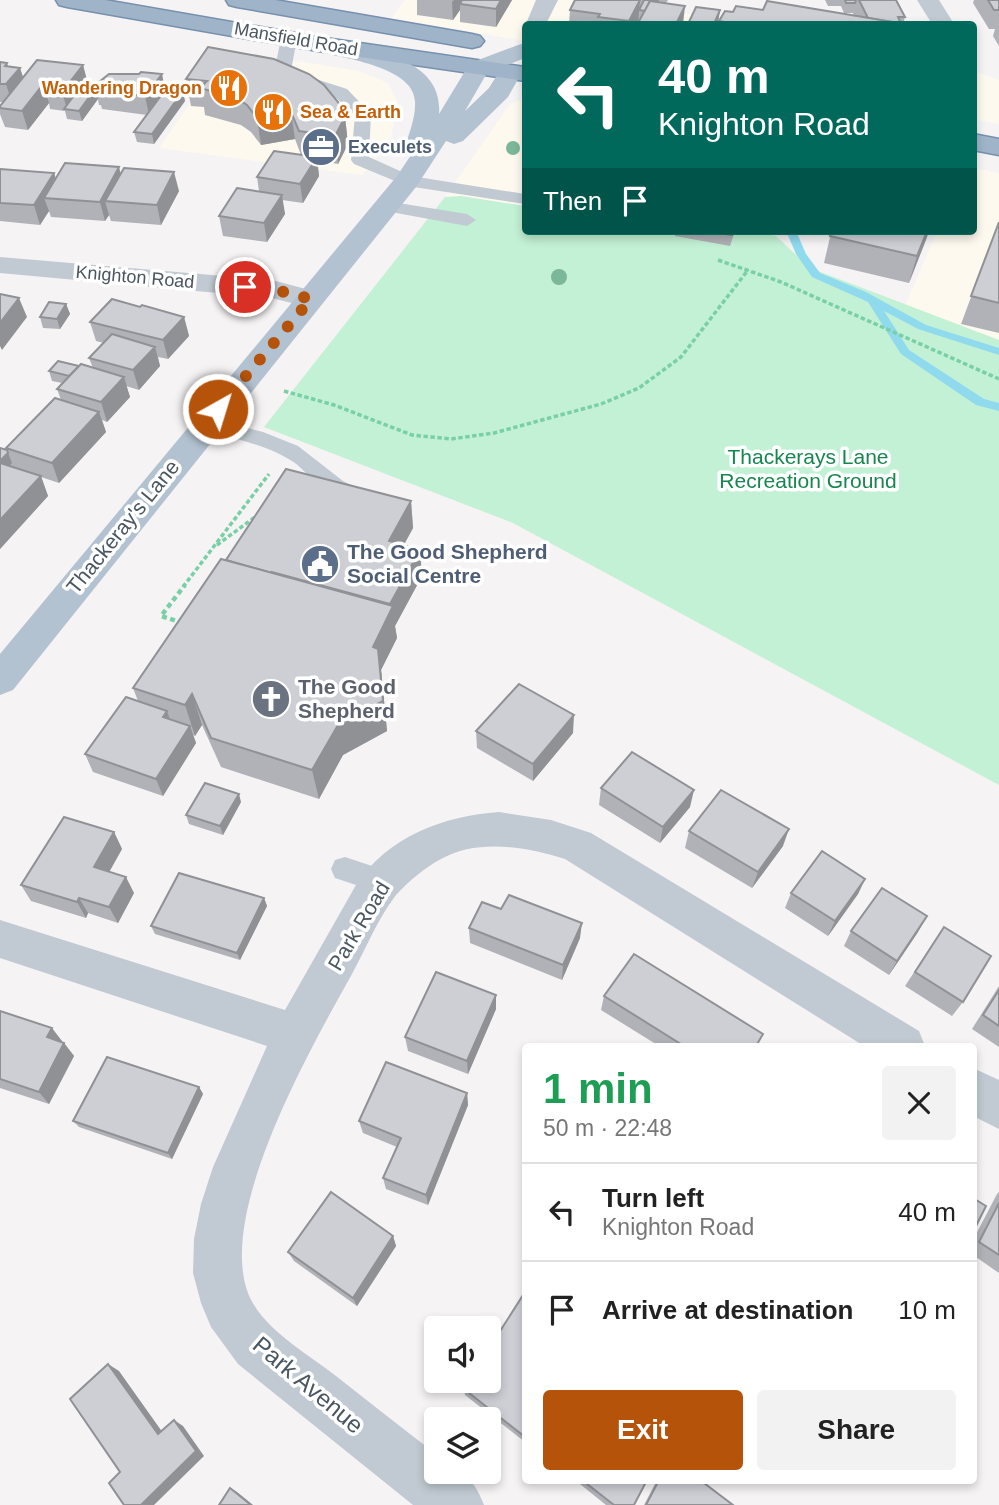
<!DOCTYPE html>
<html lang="en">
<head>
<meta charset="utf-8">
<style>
  :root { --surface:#fff; --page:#f2f2f2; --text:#222; --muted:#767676; --line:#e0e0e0; --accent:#b45309 }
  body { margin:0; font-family:Arial,sans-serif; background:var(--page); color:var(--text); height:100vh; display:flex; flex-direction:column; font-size:26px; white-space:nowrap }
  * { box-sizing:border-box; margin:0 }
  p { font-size:23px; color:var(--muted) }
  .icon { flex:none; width:38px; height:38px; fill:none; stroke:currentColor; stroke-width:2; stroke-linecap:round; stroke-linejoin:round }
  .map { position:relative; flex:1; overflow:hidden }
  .drawer { position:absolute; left:522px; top:1043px; width:455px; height:441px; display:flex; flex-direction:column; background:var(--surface); border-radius:7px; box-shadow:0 4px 10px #0003 }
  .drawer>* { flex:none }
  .hud { position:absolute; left:522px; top:21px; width:455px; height:214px; border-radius:7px; box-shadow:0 4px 10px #0003; background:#00695c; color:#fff; overflow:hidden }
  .tools { position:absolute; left:424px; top:1316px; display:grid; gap:14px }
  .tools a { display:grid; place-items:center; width:77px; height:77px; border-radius:7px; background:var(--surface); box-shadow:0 4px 10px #0003; font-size:35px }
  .pin { position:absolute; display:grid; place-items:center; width:60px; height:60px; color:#fff; margin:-30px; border:4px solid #fff; border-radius:50%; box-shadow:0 2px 7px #0007 }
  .me { position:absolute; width:77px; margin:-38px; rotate:39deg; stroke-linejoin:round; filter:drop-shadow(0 0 5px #0008) }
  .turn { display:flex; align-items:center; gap:24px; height:147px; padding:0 21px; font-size:32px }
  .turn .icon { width:91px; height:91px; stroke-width:2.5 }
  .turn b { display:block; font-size:49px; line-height:60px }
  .then { display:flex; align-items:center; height:66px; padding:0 21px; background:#0003; gap:14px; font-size:26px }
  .round { display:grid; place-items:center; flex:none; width:74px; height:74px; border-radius:7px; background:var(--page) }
  .head { display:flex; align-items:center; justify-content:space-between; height:119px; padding:0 21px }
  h1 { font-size:42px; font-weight:800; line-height:52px; color:#1e9e55 }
  .primary-button { display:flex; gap:14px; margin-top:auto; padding:14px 21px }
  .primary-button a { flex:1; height:80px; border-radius:7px; background:var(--accent); color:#fff; font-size:28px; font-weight:800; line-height:80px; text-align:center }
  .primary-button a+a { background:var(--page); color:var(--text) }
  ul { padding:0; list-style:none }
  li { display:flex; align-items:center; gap:21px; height:98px; padding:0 21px; border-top:2px solid var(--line) }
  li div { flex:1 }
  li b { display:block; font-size:26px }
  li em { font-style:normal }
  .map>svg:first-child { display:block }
</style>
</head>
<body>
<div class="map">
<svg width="999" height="1505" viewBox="0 0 999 1505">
  <rect width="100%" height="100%" fill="#f5f3f3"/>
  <g fill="#fdf9ef">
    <polygon points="404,0 600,0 751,24 525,24 525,41 392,18"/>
    <polygon points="227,50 359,71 388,83 398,102 390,143 362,175 159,148"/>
    <polygon points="973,71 999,80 999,124 973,119"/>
    <polygon points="525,98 525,206 461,196 445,197 510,104"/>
    <polygon points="973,168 999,173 999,340 905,306 937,231 973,231"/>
  </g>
  <polygon fill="#c3f1d5" points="461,196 525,206 525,231 748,231 776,236 810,268 999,340 999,785 513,523 264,427 445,197"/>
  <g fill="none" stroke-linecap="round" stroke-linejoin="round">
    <polygon fill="#90daee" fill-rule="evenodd" points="788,231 796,231 806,254 820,273 866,292 926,325 999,348 999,355 918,329 884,311 909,350 984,399 999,403 999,411 976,405 901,354 868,302 812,277 796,254 787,233"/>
    <g stroke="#7690ad" stroke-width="3">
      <g id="trunk">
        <polygon points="56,0 105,0 318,37 525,67 525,81 318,51 67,7 59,5"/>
        <polygon points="226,0 275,0 472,34 480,36 484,41 480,46 472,48 237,7 229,5"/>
        <polygon points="973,134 999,139 999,155 973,150"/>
      </g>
    </g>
    <g stroke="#7ad0a6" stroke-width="3.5" stroke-dasharray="4.5 2.5" stroke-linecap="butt">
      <polyline points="718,260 781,282 999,379"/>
      <polyline points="284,391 334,405 412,435 451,439 494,433 601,404 639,388 681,357 748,270"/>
      <polyline points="217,545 255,517"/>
      <polyline points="183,587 269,474"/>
    </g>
    <polyline stroke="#7ad0a6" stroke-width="4.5" stroke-dasharray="5 3.5" stroke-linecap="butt" points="183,623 161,616 185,585"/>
    <g fill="#c1cad2" fill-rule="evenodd">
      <polygon points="289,33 297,38 291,71 347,89 371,114 369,157 411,176 525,194 525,204 407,186 354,164 351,160 355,115 335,97 276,76 274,73 281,38"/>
      <polygon points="386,201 467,214 476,220 467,226 380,210 377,206 380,202"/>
      <path d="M206,417L263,432L298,446L343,481L357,488L360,494L357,500C331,507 313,477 295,463C267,444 231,438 198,429L195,424L198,419Z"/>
      <polygon points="345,857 393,873 397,882 393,891 383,894 335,878 331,869 335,860"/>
    </g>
    <g fill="#c1cad2" fill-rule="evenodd">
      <polygon points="536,0 558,0 546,24 525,26"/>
      <polygon points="917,0 939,0 954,24 932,24"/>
      <polygon points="0,257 272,280 321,293 325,299 321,305 311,308 272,298 0,273"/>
      <path d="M499,812L551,820L591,833L919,1031L925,1046H864L565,859C527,847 478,838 441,859C424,868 409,881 396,895C378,918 366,948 352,974C312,1046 217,1211 248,1293C262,1329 307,1353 336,1376C369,1402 402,1428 436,1454V1472C465,1472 473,1477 484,1505H413L238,1364L211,1327L201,1303L193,1273L194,1239L201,1204L213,1167L267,1046L0,958V920L285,1010L356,885C388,836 444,816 499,812Z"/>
      <polygon points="973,1068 999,1080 999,1129 973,1116"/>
    </g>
    <path fill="#b3c2d1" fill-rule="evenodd" d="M328,40C369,50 444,57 439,114L470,63L521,44L525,45V58L502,67H518L522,72L508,97L463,141L454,144L446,141L416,187L13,690L0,695V654L397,176L411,155L404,149C409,134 416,117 415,101C413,67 346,59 320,52L316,47L320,42ZM502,67L489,88L465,111L487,73Z"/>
    <use href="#trunk" fill="#9fb4c9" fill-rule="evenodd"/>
  </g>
  <g fill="#7bb799">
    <circle cx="513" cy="148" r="7"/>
    <circle cx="559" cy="277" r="8"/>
  </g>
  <g fill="#b0b2b7">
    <polygon points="417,0 512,0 496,27 460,22 460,10 453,20 417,15"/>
    <polygon points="575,0 668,0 666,3 683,24 569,24 570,10"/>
    <polygon points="825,0 896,0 905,17 903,24 905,24 719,24 719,21 733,12 763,10 854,16 853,13 844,13 841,6 828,6"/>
    <polygon points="974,0 999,0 999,46 993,36 995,29 989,29 973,3"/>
    <polygon points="208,47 345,117 348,144 338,164 317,160 319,176 303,203 282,200 285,214 267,242 223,236 219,216 259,191 257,177 301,155 295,139 261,145 251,132 241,125 205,115 204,107 191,106 186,79"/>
    <polygon points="0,62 8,67 20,68 23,77 83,65 87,82 165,90 185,101 154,144 137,142 134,132 147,115 102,109 101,105 99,105 98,99 82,121 67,119 65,111 50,109 49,103 28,130 5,127 0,114 0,106 3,102 0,102"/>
    <polygon points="524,133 525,133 525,163 523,160"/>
    <polygon points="0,169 54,173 56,179 121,174 179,191 161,225 111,221 109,215 105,221 51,217 49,211 40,225 0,221"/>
    <polygon points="999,222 999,333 961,324"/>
    <polygon points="675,231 735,231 730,246 675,236"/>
    <polygon points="829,231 929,231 909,283 824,263 831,233"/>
    <polygon points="66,304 70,314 60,329 43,328 40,317"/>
    <polygon points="140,307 184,317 189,336 168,359 158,357 160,366 139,390 126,386 130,397 107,422 102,420 106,432 59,483 41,477 48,496 0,549 0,448 7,450 6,448 61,400 57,389 62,383 52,381 49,371 93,368 89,358 104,343 96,341 90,322"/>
    <polygon points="411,501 413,528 404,545 420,550 422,576 395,626 397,638 381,670 387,731 343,755 319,799 221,767 202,725 195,736 193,735 196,743 163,796 93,772 85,754 138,701 133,688 226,560"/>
    <polygon points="476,731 573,733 533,781 477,748"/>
    <polygon points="601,788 690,807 660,843 599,805"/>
    <polygon points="241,802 223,835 189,824 186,815"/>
    <polygon points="689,831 783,846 752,888 685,848"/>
    <polygon points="114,832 122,849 109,872 134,893 118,923 88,913 86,918 31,901 21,885"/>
    <polygon points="865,879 858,894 828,936 785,908 791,893"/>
    <polygon points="264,898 267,906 240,960 155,934 151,926"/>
    <polygon points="944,927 963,1002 952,1016 905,986"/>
    <polygon points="469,928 580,938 562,980 470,943"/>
    <polygon points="851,931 918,932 889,975 844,946"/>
    <polygon points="999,986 999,1047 972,1029"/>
    <polygon points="496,995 496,1009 468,1074 408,1051 405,1037"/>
    <polygon points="604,996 758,1046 659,1046 601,1010"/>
    <polygon points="0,1011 62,1041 62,1042 64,1043 74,1056 49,1104 0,1088"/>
    <polygon points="199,1087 203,1094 172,1159 79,1127 73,1121"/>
    <polygon points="467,1093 468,1105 428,1205 386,1189 383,1178 397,1147 363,1133 359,1121"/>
    <polygon points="999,1192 999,1273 973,1255 973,1240 997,1194"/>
    <polygon points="393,1236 396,1246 357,1306 294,1261 288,1252"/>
    <polygon points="525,1292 525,1442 465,1395 464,1389"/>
    <polygon points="575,1480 647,1480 634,1505 606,1505"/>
    <polygon points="657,1480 700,1480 733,1505 644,1505"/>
  </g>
  <g fill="#909195">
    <polygon points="454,0 466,0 460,4 460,10 453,20 452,2"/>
    <polygon points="501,0 512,0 496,27 496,9"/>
    <polygon points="640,0 638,24 629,24 629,21"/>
    <polygon points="685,6 683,24 676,24"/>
    <polygon points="720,10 718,24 714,24"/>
    <polygon points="7,63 12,78 20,68 26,87 12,103 6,84 5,66"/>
    <polygon points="83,65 88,84 67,109 62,92"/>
    <polygon points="162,74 166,94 149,115 145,96"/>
    <polygon points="44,83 46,90 45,90 49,103 28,130 22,111"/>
    <polygon points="95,89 98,99 82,121 79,111"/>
    <polygon points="183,91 185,101 154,144 152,134"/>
    <polygon points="291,112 295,139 261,145 257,118"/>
    <polygon points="345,117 348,144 338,164 335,136"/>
    <polygon points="317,157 319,176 303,203 300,184"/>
    <polygon points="119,167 124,187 105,201 109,215 105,221 100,202"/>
    <polygon points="174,172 179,191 161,225 157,205"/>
    <polygon points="54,173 60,192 44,198 49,211 40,225 34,205"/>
    <polygon points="282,195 285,214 267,242 264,223"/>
    <polygon points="927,231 929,231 926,240 909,283 917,256"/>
    <polygon points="19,298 27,317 2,350 0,346 0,323"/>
    <polygon points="66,304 70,314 60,329 57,319"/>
    <polygon points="184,317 189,336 168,359 163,340"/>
    <polygon points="155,347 160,366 139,390 133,370"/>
    <polygon points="124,377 130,397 107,422 101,402"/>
    <polygon points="99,412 106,432 59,483 52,463"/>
    <polygon points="8,453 12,463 0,476 0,461"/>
    <polygon points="41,476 48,496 0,549 0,520"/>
    <polygon points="411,501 413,528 391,568 389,541"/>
    <polygon points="420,550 422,576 395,626 397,638 381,670 387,731 343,755 319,799 312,770 391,611 390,604"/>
    <polygon points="192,694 202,725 195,736 185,705"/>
    <polygon points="167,711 173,728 163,717"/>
    <polygon points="574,715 573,733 533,781 533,764"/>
    <polygon points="190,726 196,743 163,796 156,779"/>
    <polygon points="694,790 690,807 660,843 663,827"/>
    <polygon points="239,794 241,802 223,835 220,826"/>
    <polygon points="789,829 783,846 752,888 758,872"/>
    <polygon points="114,832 122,849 103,883 94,867"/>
    <polygon points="126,877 134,893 118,923 109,907"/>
    <polygon points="865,879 858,894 828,936 835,921"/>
    <polygon points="79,898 88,913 86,918 77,902"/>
    <polygon points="264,898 267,906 240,960 237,953"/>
    <polygon points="927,916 918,932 889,975 897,961"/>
    <polygon points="582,923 580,938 562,980 563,965"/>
    <polygon points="496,995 496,1009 468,1074 467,1061"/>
    <polygon points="52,1028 62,1041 57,1051 47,1037"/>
    <polygon points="64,1043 74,1056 49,1104 39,1092"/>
    <polygon points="199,1087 203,1094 172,1159 168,1153"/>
    <polygon points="467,1093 468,1105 428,1205 426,1195"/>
    <polygon points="393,1236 396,1246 357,1306 353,1298"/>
    <polygon points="108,1364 119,1371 168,1440 158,1434"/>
    <polygon points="174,1420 183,1426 204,1456 154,1505 141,1505"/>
    <polygon points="230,1488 237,1492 253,1505 251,1505"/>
  </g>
  <g fill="#cdcfd5" stroke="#909195" stroke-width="2">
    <polygon points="462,0 501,0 496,9 460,4"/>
    <polygon points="575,0 640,0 629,21 598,17 600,14 570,10"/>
    <polygon points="644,0 658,0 657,2 650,1 645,11 639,10"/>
    <polygon points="845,0 856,0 855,3 846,3"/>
    <polygon points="859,0 896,0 905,17 898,17 901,24 868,18"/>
    <polygon points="988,0 999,0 999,10 994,10"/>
    <polygon points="650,1 685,6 676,24 649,24 638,23"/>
    <polygon points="767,1 905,24 730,24 730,23 719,21 725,11 733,12 736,6 763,10"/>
    <polygon points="696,7 720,10 714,24 688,24"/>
    <polygon points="208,47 274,59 309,74 324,85 338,102 345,117 335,136 299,131 291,112 257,118 247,105 236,98 200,88 207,81 186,79"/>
    <polygon points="37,60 83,65 62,92 45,90 50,84 44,83 22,111 0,108 0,106"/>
    <polygon points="0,62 7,63 5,66 20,68 6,84 0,84"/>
    <polygon points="141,72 162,74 145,96 97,90 100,86 94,86 109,74 139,74"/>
    <polygon points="85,81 98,83 94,86 95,89 79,111 64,109"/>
    <polygon points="166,89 183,91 152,134 134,132"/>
    <polygon points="274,151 317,157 300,184 257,177"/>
    <polygon points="65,163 119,167 100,202 44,198"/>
    <polygon points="124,168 174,172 157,205 105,201"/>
    <polygon points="0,169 54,173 34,205 0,203"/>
    <polygon points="237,188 282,195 264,223 219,216"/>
    <polygon points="999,222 999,303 971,296"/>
    <polygon points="706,231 733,231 732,235"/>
    <polygon points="832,231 927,231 917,256 830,236"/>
    <polygon points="0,294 19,298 0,323"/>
    <polygon points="112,299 140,307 142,305 184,317 163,340 90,322"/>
    <polygon points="49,302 66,304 57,319 40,317"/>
    <polygon points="112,334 155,347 133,370 89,358"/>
    <polygon points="58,361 79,366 69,376 49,371"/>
    <polygon points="81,364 124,377 101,402 57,389"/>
    <polygon points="55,398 99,412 52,463 6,448"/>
    <polygon points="0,448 7,450 8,453 0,461"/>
    <polygon points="0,463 41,476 0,520"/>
    <polygon points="286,469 411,501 389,541 420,550 390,604 272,572 272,573 226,560"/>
    <polygon points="221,559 393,606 373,647 378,649 383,701 338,725 312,770 211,738 192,694 185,705 133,688"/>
    <polygon points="519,684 574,715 533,764 476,731"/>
    <polygon points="126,697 167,711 163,717 190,726 156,779 85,754"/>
    <polygon points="632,752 694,790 663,827 601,788"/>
    <polygon points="205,783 239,794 220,826 186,815"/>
    <polygon points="721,790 789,829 758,872 689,831"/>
    <polygon points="64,817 114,832 94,867 126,877 109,907 79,898 77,902 21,885"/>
    <polygon points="822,851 865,879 835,921 791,893"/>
    <polygon points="179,873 264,898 237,953 151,926"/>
    <polygon points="882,888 927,916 897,961 851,931"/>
    <polygon points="509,895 582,923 563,965 469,928 482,902 501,909"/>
    <polygon points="944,927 991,956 963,1002 915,972"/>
    <polygon points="634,954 763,1034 756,1046 684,1046 604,996"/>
    <polygon points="436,972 496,995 467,1061 405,1037"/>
    <polygon points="999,990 999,1026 983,1015"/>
    <polygon points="0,1011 52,1028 47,1037 64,1043 39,1092 0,1079"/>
    <polygon points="107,1057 199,1087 168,1153 73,1121"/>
    <polygon points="386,1062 467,1093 426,1195 383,1178 401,1138 359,1121"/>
    <polygon points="331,1192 393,1236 353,1298 288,1252"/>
    <polygon points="973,1198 986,1206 973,1232"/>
    <polygon points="999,1203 999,1255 979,1242"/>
    <polygon points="525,1292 525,1437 464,1389 469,1381 488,1381 488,1350"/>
    <polygon points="108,1364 158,1434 174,1420 196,1451 141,1505 124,1505 109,1483 120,1472 70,1399"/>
    <polygon points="582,1480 647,1480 634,1505 614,1505"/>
    <polygon points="659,1480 700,1480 733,1505 646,1505"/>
    <polygon points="230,1488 251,1505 219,1505"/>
  </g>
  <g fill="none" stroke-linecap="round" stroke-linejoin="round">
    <polyline stroke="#b45309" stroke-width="12" stroke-dasharray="0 21.6" points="218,409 311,299 272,289 245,287"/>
  </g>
  <defs>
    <g id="restaurant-disc" transform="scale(2.0125)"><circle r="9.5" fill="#e8710a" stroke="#fff"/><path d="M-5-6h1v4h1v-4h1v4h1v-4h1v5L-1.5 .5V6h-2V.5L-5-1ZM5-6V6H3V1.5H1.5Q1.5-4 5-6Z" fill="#fff"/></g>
    <g id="office-disc" transform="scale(2.0125)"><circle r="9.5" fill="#5c6f8a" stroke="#fff"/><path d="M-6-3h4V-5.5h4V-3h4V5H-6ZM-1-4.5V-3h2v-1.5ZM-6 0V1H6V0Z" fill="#fff"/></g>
    <g id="civic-disc" transform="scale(2.0125)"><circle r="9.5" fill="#5c6f8a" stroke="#fff"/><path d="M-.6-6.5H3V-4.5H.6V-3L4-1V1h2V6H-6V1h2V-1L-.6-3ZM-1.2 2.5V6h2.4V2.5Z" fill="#fff"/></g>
    <g id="church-disc" transform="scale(2.0125)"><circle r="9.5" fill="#6b7280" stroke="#fff"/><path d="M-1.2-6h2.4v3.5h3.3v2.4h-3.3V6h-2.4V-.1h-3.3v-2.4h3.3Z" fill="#fff"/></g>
  </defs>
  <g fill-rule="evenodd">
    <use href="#restaurant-disc" x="229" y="88"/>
    <use href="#restaurant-disc" x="273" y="112"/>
    <use href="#office-disc" x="321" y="147"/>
    <use href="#civic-disc" x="320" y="564"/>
    <use href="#church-disc" x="271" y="699"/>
  </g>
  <g text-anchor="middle" stroke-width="7" stroke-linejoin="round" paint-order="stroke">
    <g font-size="18" fill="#4a5661" stroke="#fff">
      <text transform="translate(296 39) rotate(10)" y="6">Mansfield Road</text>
      <text transform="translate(135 277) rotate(5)" y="6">Knighton Road</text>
    </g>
    <g font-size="18" font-weight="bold" fill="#c56008" stroke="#fff" text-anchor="end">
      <text x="202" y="94">Wandering Dragon</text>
      <text x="300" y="118" text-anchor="start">Sea &amp; Earth</text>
    </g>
    <g font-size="18" font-weight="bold" fill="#4e5e75" stroke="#fff" text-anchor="start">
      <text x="348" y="153">Execulets</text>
    </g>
    <g font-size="21" fill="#17864f" stroke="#fff">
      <text x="808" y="464">Thackerays Lane<tspan x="808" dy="24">Recreation Ground</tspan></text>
    </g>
    <g font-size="21" fill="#4a5661" stroke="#fff">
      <text transform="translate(123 527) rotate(-51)" y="7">Thackeray's Lane</text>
      <text transform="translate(359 926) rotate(-59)" y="7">Park Road</text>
    </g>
    <g font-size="21" font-weight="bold" fill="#4e5e75" stroke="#fff" text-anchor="start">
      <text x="347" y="559">The Good Shepherd<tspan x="347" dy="24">Social Centre</tspan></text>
    </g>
    <g font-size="21" font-weight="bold" fill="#5b616d" stroke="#fff" text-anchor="start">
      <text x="298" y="694">The Good<tspan x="298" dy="24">Shepherd</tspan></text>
    </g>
    <g font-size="24" fill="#4a5661" stroke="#fff">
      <text transform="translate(308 1385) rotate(40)" y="8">Park Avenue</text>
    </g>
  </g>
</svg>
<div class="tools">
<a><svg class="icon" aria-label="sound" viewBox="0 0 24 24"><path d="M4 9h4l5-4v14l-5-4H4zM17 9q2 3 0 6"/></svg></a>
<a><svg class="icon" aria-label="layers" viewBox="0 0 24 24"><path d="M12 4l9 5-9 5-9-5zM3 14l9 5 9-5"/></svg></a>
</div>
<div class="pin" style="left:245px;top:287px;background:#d93025"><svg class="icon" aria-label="arrive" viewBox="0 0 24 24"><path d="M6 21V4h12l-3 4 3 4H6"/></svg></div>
<svg class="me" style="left:218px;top:409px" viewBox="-20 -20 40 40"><circle r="17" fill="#b45309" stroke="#fff" stroke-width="3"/><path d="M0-11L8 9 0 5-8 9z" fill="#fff"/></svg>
<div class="hud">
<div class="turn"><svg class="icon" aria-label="left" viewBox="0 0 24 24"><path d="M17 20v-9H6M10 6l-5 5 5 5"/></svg><div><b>40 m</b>Knighton Road</div></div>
<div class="then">Then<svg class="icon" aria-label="arrive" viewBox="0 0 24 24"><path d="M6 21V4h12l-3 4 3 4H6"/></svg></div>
</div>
<section class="drawer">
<div class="head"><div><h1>1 min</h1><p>50 m · 22:48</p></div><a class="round"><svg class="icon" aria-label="close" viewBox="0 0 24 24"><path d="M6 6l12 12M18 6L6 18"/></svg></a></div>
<ul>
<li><svg class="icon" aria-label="left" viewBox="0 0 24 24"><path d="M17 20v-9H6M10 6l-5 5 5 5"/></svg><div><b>Turn left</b><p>Knighton Road</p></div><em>40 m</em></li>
<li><svg class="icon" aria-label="arrive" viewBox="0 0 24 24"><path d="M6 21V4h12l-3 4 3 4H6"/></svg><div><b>Arrive at destination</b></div><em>10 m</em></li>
</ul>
<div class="primary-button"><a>Exit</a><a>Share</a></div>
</section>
</div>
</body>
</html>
